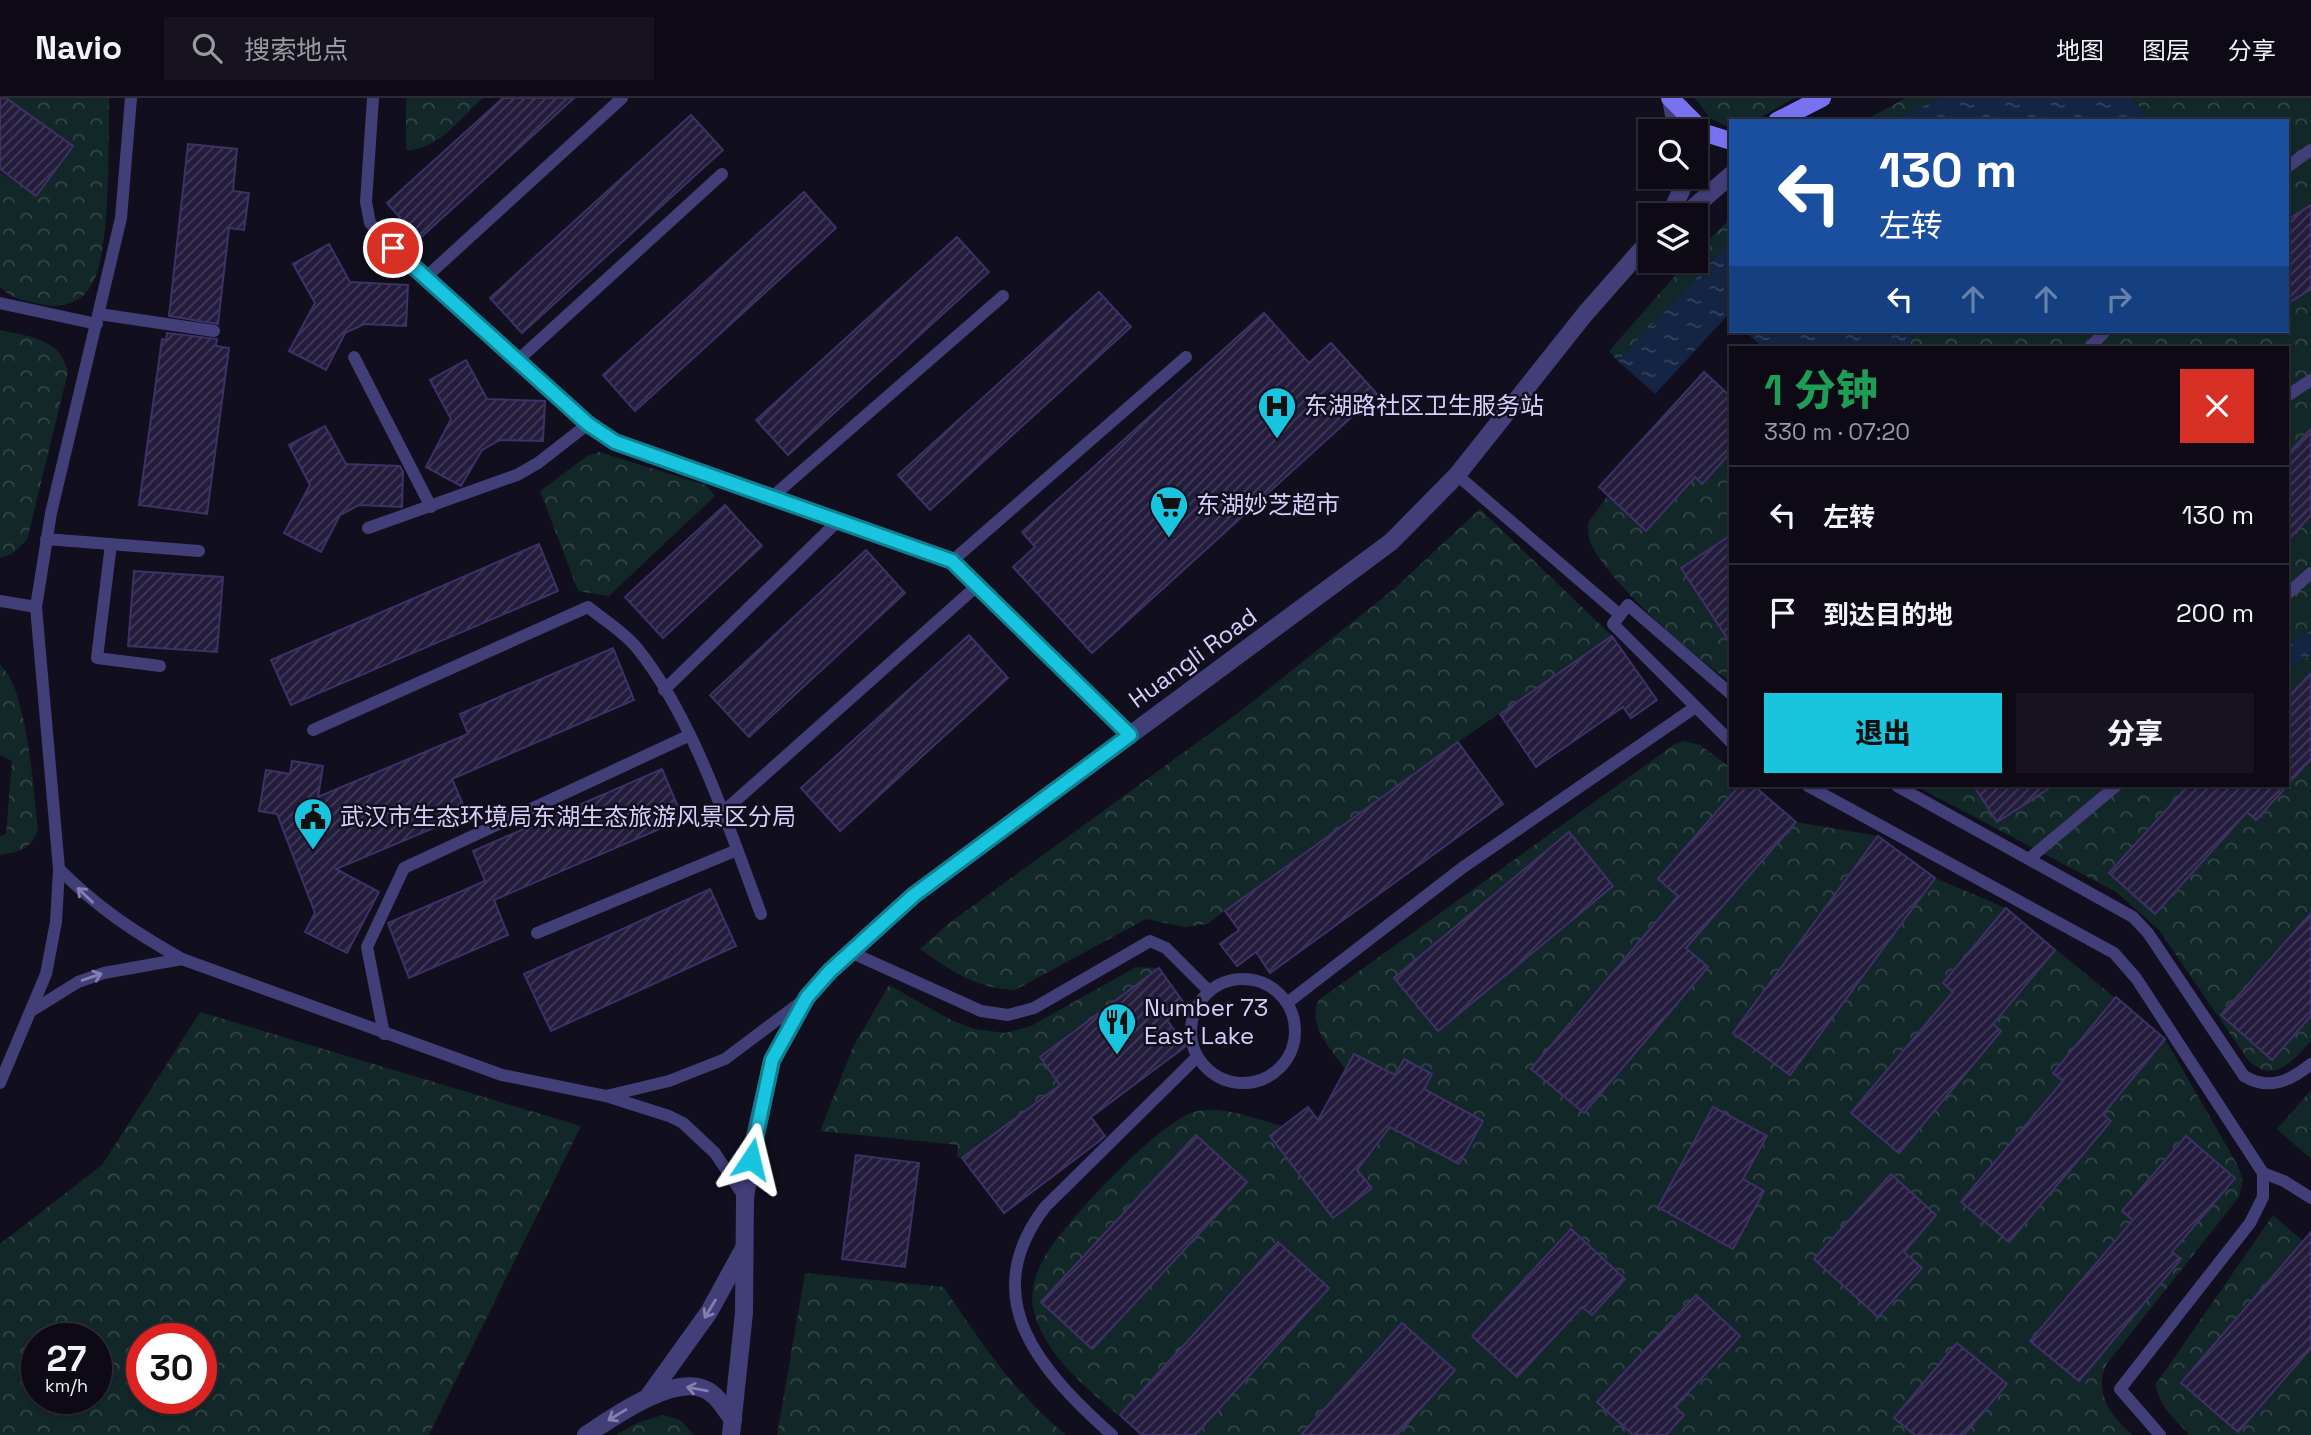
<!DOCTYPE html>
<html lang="zh">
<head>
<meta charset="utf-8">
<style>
  :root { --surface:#0d0a16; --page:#16131f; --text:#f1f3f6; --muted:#9a9aa1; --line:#2d2b35; --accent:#18c4de }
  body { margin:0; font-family:"Space Grotesk","Noto Sans SC",sans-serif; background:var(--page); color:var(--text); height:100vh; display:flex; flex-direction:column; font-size:26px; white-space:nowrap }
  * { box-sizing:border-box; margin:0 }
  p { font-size:23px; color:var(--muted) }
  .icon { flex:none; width:38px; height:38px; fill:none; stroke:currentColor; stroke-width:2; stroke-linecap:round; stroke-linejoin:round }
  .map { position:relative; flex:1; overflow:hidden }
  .side { position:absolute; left:1729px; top:248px; width:560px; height:441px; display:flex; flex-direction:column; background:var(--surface); border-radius:0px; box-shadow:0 2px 5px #0004,0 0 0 2px var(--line) }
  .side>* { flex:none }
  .hud { position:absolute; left:1729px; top:21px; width:560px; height:214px; border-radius:0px; box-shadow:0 2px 5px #0004,0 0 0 2px var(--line); background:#1a4fa0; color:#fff; overflow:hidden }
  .fabs { position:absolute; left:1638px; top:21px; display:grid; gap:14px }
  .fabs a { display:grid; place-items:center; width:70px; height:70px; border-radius:0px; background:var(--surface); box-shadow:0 2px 5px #0004,0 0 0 2px var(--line); font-size:35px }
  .speed { position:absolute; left:21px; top:1225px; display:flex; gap:14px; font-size:35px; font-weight:700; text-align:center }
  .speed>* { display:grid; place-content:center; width:91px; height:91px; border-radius:50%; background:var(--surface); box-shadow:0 2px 5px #0004,0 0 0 2px var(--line); line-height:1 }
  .speed small { font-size:18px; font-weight:400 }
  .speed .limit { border:10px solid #d22; background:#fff; color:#111 }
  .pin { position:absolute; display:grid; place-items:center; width:60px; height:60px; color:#fff; margin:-30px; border:4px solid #fff; border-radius:50%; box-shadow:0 2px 7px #0007 }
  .me { position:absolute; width:77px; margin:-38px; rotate:10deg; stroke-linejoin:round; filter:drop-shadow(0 0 5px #0008) }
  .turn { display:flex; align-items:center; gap:24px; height:147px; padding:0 35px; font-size:32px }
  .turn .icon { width:91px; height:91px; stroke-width:2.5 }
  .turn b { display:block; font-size:49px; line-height:60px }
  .lanes { display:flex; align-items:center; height:66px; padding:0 35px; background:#0003; justify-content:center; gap:35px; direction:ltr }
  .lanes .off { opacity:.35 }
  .round { display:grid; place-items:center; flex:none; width:74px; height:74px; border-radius:0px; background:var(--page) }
  .summary { display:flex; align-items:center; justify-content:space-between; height:119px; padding:0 35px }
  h1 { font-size:42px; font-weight:800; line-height:52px; color:#1e9e55 }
  .cta { display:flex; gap:14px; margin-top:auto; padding:14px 35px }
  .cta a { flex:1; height:80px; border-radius:0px; background:var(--accent); color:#111; font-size:28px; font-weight:800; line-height:80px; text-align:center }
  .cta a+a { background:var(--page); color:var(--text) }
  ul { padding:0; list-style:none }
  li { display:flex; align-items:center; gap:21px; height:98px; padding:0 35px; border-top:2px solid var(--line) }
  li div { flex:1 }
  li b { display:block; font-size:26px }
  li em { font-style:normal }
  header { display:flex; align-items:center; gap:42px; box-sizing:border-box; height:98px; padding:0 35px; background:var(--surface); border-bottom:2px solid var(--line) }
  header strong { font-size:33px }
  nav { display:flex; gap:38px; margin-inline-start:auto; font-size:24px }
  .search { width:490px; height:63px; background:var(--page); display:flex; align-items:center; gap:18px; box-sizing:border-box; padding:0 24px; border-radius:0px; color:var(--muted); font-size:26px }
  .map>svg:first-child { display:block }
</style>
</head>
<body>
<header>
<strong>Navio</strong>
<div class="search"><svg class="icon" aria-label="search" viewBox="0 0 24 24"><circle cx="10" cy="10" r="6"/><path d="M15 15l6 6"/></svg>搜索地点</div>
<nav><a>地图</a><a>图层</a><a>分享</a></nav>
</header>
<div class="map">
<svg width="2311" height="1337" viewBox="0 0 2311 1337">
  <defs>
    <pattern id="forest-crowns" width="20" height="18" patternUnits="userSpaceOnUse" patternTransform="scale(1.75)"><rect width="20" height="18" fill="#122727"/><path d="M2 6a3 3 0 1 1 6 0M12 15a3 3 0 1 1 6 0" fill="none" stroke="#344547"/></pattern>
    <pattern id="water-ripples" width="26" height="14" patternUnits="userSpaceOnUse" patternTransform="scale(1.75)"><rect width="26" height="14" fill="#132542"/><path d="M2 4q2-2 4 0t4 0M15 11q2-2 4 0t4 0" fill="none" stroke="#35445e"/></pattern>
    <pattern id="building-hatch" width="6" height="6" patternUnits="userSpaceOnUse" patternTransform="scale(1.75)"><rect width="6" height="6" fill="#241c3c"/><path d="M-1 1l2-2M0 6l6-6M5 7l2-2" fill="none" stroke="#433c59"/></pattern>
  </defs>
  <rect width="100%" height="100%" fill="#110e1e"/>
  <g fill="url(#forest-crowns)" fill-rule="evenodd">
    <path d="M6,0H109C108,42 112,154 91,188C81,205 62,210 44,207C27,203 12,202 0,189V74L36,97L73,48Z"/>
    <path d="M406,0H483C460,21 438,52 406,52Z"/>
    <polygon points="1695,0 1794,0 1755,23 1731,23 1728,29 1710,20"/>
    <polygon points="1906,0 1941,0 1892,23 1863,23"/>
    <polygon points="2132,0 2311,0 2311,532 2287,549 2287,250 1909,250 1914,233 2287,233 2287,23 2151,23"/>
    <polygon points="1731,120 1731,143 1618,263 1609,253 1688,163 1696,163 1696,154"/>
    <path d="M0,232C28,238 62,241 68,274L27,442L12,456L0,460Z"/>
    <polygon points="599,354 706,387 715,398 609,498 578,493 540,393 587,358"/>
    <path d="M1731,354V584C1691,555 1613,490 1591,446C1588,440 1588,432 1588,425L1608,397L1646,432L1695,379L1702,385Z"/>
    <path d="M1480,411L1612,538L1458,644L1207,826L1185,829L1146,821L1015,892C978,891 949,872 920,851L948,826L1246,609L1394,491Z"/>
    <path d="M2311,557V943C2292,964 2273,987 2248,962L2159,832L2116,794L1916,688H2287V571Z"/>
    <path d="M0,567C28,591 33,692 38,731C32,751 19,754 0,757V738L6,736L12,663L0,657Z"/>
    <path d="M1684,643L1700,647L1731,670V688H1754L1796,724L1878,738L1935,780L2006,810L2165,941L2237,1066L2243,1082L2239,1099L2106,1267C2094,1295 2111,1319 2133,1337H1142C1103,1302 1048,1267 1034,1214C1029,1198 1035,1177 1043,1162C1060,1129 1159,1023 1194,1014C1220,1006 1258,1022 1283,1028L1270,1038L1333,1120L1355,1069L1375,1051L1388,1028L1460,1066L1483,1022L1424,991L1432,976L1404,961L1395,977L1354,956L1345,971C1332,952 1306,927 1319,902L1675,646Z"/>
    <polygon points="1136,869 1159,870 1040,958 1060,987 962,1060 957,1059 958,1047 820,1033 853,949 889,887 953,923 975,931 1005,935 1031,928"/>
    <path d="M200,914L581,1028L429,1337H0V1146L102,1067ZM37,1241H96V1300H37ZM142,1241H201V1300H142Z"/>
    <polygon points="2311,992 2311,1061 2277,1031"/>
    <path d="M2273,1117L2303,1143L2181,1285L2238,1334L2311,1250V1337H2189C2177,1323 2156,1306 2156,1286Z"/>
    <path d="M805,1175L944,1189C980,1244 1015,1295 1066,1337H777Z"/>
    <polygon points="663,1317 680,1322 694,1337 616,1337 637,1325"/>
  </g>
  <g fill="url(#water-ripples)">
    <polygon points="1941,0 2132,0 2151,23 1892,23"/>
    <polygon points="1731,143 1731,221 1727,218 1655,296 1618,263"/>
    <polygon points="1744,233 1914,233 1909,250 1756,250 1759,246"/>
    <polygon points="2311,532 2311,557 2287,571 2287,549"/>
  </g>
  <g fill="url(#building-hatch)" stroke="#3d3166" stroke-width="2">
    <polygon points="0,0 6,0 73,48 36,98 0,71"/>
    <polygon points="503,0 574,0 419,141 387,105"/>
    <polygon points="691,17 723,52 522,235 490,200"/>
    <polygon points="188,46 237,51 233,93 249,95 244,132 229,130 218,226 169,218"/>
    <polygon points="804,94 836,130 635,313 603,277"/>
    <polygon points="2311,107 2311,191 2287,206 2287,122"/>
    <polygon points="957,139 989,174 788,357 756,322"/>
    <polygon points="329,146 350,184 408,187 406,228 364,226 345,235 326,272 289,253 315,205 293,166"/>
    <polygon points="1099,194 1131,229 930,412 898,377"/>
    <polygon points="1264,215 1309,265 1331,245 1377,296 1092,555 1013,469 1035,449 1022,434"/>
    <polygon points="167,235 217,241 216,248 229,250 207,416 139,407 162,241 166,242"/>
    <polygon points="466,262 487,301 545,303 543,343 500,342 482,352 461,388 426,369 451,321 430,282"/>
    <polygon points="1704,274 1731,299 1731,354 1702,386 1695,379 1646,433 1599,389"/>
    <polygon points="325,328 346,366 400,368 403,374 402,409 359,407 340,417 321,454 284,435 310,387 289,347"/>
    <polygon points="2311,331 2311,417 2287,443 2287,357"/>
    <polygon points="725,407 762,448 663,540 625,499"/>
    <polygon points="1731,437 1731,546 1681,470"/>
    <polygon points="539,446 558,493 291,607 271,562"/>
    <polygon points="866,452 905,495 749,639 710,597"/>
    <polygon points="134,473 223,479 217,554 128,548"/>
    <polygon points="969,537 1008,580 840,733 801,690"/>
    <polygon points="1612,538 1657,602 1631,620 1623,609 1536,669 1500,616"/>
    <polygon points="613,550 634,602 452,681 467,716 336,771 379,794 347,855 305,834 315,815 277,716 259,713 266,672 290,676 292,663 323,668 318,699 468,636 460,616"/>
    <polygon points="2311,575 2311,661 2287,687 2287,601"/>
    <polygon points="1458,644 1503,706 1270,875 1256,854 1237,868 1220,846 1239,832 1225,813"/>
    <polygon points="662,671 683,721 494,802 508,837 409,880 388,825 485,783 473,753"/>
    <polygon points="1739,688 1754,688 1796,724 1686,850 1708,869 1584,1015 1531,971 1678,798 1658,781"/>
    <polygon points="1974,688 2053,688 1997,724"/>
    <polygon points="2188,688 2287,688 2256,722 2247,714 2155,816 2109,775"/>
    <polygon points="1569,734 1613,788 1438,933 1394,880"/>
    <polygon points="1878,738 1935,780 1790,977 1733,935"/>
    <polygon points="710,791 736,848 551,933 524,876"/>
    <polygon points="2006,810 2055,852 1993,926 2001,933 1899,1055 1851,1015 1953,894 1943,885"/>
    <polygon points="2311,815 2311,918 2272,962 2221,917"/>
    <polygon points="1159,870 1186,908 1167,922 1186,948 1091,1019 1105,1038 1098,1044 1004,1115 962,1060 1060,987 1040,959"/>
    <polygon points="2116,899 2165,941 2103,1016 2111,1023 2009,1144 1961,1104 2063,983 2053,975"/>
    <polygon points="1354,956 1395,977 1404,961 1432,976 1424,991 1483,1023 1459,1066 1390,1029 1357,1072 1372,1090 1333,1120 1270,1038 1308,1009 1318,1022"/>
    <polygon points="1713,1009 1767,1038 1743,1081 1764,1093 1733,1151 1658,1109"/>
    <polygon points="1196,1037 1247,1084 1092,1251 1041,1204"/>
    <polygon points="2186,1038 2235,1080 2172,1154 2181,1161 2079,1283 2030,1243 2133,1122 2122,1113"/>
    <polygon points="856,1057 919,1065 905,1169 842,1161"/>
    <polygon points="1891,1076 1936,1117 1904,1154 1922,1170 1878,1219 1814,1161"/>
    <polygon points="1571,1131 1625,1181 1592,1217 1582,1209 1517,1279 1472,1238"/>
    <polygon points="2311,1134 2311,1250 2238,1334 2181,1285"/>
    <polygon points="1278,1144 1329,1190 1195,1337 1142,1337 1120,1317"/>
    <polygon points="1696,1197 1740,1238 1675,1309 1684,1317 1666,1337 1633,1337 1597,1304"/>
    <polygon points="1402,1225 1455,1272 1397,1337 1301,1337"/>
    <polygon points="1957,1245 2007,1286 1964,1337 1915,1337 1894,1320"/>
  </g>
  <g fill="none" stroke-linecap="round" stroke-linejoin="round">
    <g stroke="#423e78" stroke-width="12">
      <polyline points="373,0 366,104 370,125 425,180 588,326 615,344 952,463 1130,637"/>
      <polyline points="2287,69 2311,52"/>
      <polyline points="425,180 622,0"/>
      <polyline points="0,205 97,226"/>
      <polyline points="99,216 214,233"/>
      <polyline points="2090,250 2105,233"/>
      <polyline points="354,259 431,409"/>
      <polyline points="517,263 722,76"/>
      <polyline points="2287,298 2311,282"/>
      <polyline points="1457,377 1620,517"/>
      <polyline points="772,399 1003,198"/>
      <polyline points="368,430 517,377 538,365 588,326"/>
      <polyline points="46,441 199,453"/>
      <polyline points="111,446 97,560 160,568"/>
      <polyline points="952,463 1186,259"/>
      <polyline points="2287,496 2311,475"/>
      <polyline points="0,503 36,509"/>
      <polyline points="664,592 839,422"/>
      <polyline points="1731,596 1628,507 1613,526 1731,644"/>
      <path d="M313,632L588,509C604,522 624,534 637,550C693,619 730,733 761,816"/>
      <polyline points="1808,688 2114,855 2136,880 2263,1075 2263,1099 2250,1125 2120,1291 2160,1337"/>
      <path d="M1897,688L2133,819L2148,835L2244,978C2269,993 2290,983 2311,966"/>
      <polyline points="724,713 978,487"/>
      <polyline points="2030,760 2116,688"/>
      <path d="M59,771C98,810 134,834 182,861"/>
      <polyline points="537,835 737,752"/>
      <polyline points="850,854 981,913 1008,917 1034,910 1150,843 1166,850 1209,893"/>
      <circle cx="1243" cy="933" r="52"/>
      <polyline points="1287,905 1462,770 1694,610"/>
      <polyline points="33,912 78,884 104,875 182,861 502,977 606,998 669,1018 683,1025 715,1055 745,1100"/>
      <polyline points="384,936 367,849 404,770 688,638"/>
      <polyline points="0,985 46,876 56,824 59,771 36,509 51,415 121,120 131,0"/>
      <polyline points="606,998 669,983 725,961 801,904"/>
      <polyline points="2263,1075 2284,1083 2311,1100"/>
      <path d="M1112,1337C1042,1274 974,1202 1045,1109L1197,959"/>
    </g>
    <g stroke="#423e78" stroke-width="18">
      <polyline points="1671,1 1677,33"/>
      <polyline points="1670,117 1681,93 1684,79"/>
      <polyline points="1685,117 1731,77"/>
      <polyline points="648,1299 709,1214 743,1152"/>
      <path d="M586,1337C612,1320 672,1277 704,1291C717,1296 725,1311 733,1322"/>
      <polyline points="731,1337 744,1215 745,1100 754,1042 772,963 807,899 830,873 914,797 1391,444 1457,377 1585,216 1650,142"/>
    </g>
    <g stroke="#7871f0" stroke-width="18">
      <polyline points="1670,0 1705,35 1731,43"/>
      <polyline points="1777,23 1822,0"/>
    </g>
  </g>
  <defs><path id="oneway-shaft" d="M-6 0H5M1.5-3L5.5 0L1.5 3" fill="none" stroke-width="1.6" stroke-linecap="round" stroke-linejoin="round" transform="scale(1.75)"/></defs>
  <g stroke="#8580b2">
    <use href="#oneway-shaft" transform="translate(85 797) rotate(-136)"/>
    <use href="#oneway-shaft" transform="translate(92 879) rotate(-19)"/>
    <use href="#oneway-shaft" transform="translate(710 1211) rotate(121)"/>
    <use href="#oneway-shaft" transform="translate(697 1291) rotate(-170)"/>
    <use href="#oneway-shaft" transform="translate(617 1317) rotate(149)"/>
  </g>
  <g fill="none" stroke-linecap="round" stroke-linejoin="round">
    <g stroke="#107f90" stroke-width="18">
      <polyline id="route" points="393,150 588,326 615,344 952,463 1130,637 914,797 830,873 807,899 772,962 751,1061"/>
    </g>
    <use href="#route" stroke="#18c4de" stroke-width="12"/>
  </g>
  <defs>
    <g id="hospital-pin" transform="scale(2.0125)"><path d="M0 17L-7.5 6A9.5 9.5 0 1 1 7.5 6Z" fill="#18c4de" stroke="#110e1e"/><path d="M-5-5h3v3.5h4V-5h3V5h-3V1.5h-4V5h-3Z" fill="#111"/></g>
    <g id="supermarket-pin" transform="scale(2.0125)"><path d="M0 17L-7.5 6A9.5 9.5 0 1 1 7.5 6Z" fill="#18c4de" stroke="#110e1e"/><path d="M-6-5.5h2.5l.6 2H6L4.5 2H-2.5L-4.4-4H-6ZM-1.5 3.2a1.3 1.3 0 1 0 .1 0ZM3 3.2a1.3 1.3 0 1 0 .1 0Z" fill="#111"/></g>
    <g id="civic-pin" transform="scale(2.0125)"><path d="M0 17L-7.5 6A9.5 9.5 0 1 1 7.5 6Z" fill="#18c4de" stroke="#110e1e"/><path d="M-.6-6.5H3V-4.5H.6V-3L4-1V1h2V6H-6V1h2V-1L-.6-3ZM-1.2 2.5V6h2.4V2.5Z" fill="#111"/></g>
    <g id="restaurant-pin" transform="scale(2.0125)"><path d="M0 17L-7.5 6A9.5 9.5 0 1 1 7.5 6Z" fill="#18c4de" stroke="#110e1e"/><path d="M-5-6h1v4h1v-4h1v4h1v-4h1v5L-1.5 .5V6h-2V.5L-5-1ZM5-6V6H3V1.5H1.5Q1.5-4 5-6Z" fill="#111"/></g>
  </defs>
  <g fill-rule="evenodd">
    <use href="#hospital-pin" x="1277" y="308"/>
    <use href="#supermarket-pin" x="1169" y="407"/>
    <use href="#civic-pin" x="313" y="719"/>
    <use href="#restaurant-pin" x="1117" y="924"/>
  </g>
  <g text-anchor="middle" stroke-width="5" stroke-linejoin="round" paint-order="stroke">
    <g font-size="24" fill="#d6d0fa" stroke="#110e1e" text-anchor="start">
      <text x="1304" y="316">东湖路社区卫生服务站</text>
      <text x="1196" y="415">东湖妙芝超市</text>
      <text x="340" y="727">武汉市生态环境局东湖生态旅游风景区分局</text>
      <text x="1144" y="918">Number 73<tspan x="1144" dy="28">East Lake</tspan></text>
    </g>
    <g font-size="24" fill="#d6d0fa" stroke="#110e1e">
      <text transform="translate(1193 560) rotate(-36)" y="8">Huangli Road</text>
    </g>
  </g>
</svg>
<div class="fabs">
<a><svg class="icon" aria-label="search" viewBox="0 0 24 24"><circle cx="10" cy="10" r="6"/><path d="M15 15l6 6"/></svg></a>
<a><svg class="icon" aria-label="layers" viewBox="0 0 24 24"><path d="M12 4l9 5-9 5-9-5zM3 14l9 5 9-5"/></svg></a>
</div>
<div class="speed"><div>27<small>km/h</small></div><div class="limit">30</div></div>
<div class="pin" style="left:393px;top:150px;background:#d93025"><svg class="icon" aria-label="arrive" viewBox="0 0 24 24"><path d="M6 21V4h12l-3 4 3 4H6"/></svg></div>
<svg class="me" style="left:751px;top:1061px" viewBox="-20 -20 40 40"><path d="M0-17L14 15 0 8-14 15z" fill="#18c4de" stroke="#fff" stroke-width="4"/></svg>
<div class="hud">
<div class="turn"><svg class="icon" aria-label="left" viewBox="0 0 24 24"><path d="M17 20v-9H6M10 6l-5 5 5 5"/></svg><div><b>130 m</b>左转</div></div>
<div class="lanes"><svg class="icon" aria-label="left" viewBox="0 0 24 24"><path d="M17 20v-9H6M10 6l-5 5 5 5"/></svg><svg class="icon off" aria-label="ahead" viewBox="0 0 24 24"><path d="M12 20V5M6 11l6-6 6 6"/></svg><svg class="icon off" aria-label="ahead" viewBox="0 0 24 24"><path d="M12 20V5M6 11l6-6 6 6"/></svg><svg class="icon off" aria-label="right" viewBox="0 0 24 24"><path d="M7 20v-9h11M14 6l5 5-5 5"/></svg></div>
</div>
<section class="side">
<div class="summary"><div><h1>1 分钟</h1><p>330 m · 07:20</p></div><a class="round" style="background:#d93025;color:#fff"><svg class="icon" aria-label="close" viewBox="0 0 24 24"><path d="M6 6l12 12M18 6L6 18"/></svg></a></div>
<ul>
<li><svg class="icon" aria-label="left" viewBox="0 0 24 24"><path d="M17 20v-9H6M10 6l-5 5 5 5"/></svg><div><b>左转</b></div><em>130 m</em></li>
<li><svg class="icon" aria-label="arrive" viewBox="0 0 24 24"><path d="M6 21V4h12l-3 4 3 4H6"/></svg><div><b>到达目的地</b></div><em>200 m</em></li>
</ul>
<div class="cta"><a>退出</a><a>分享</a></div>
</section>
</div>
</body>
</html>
